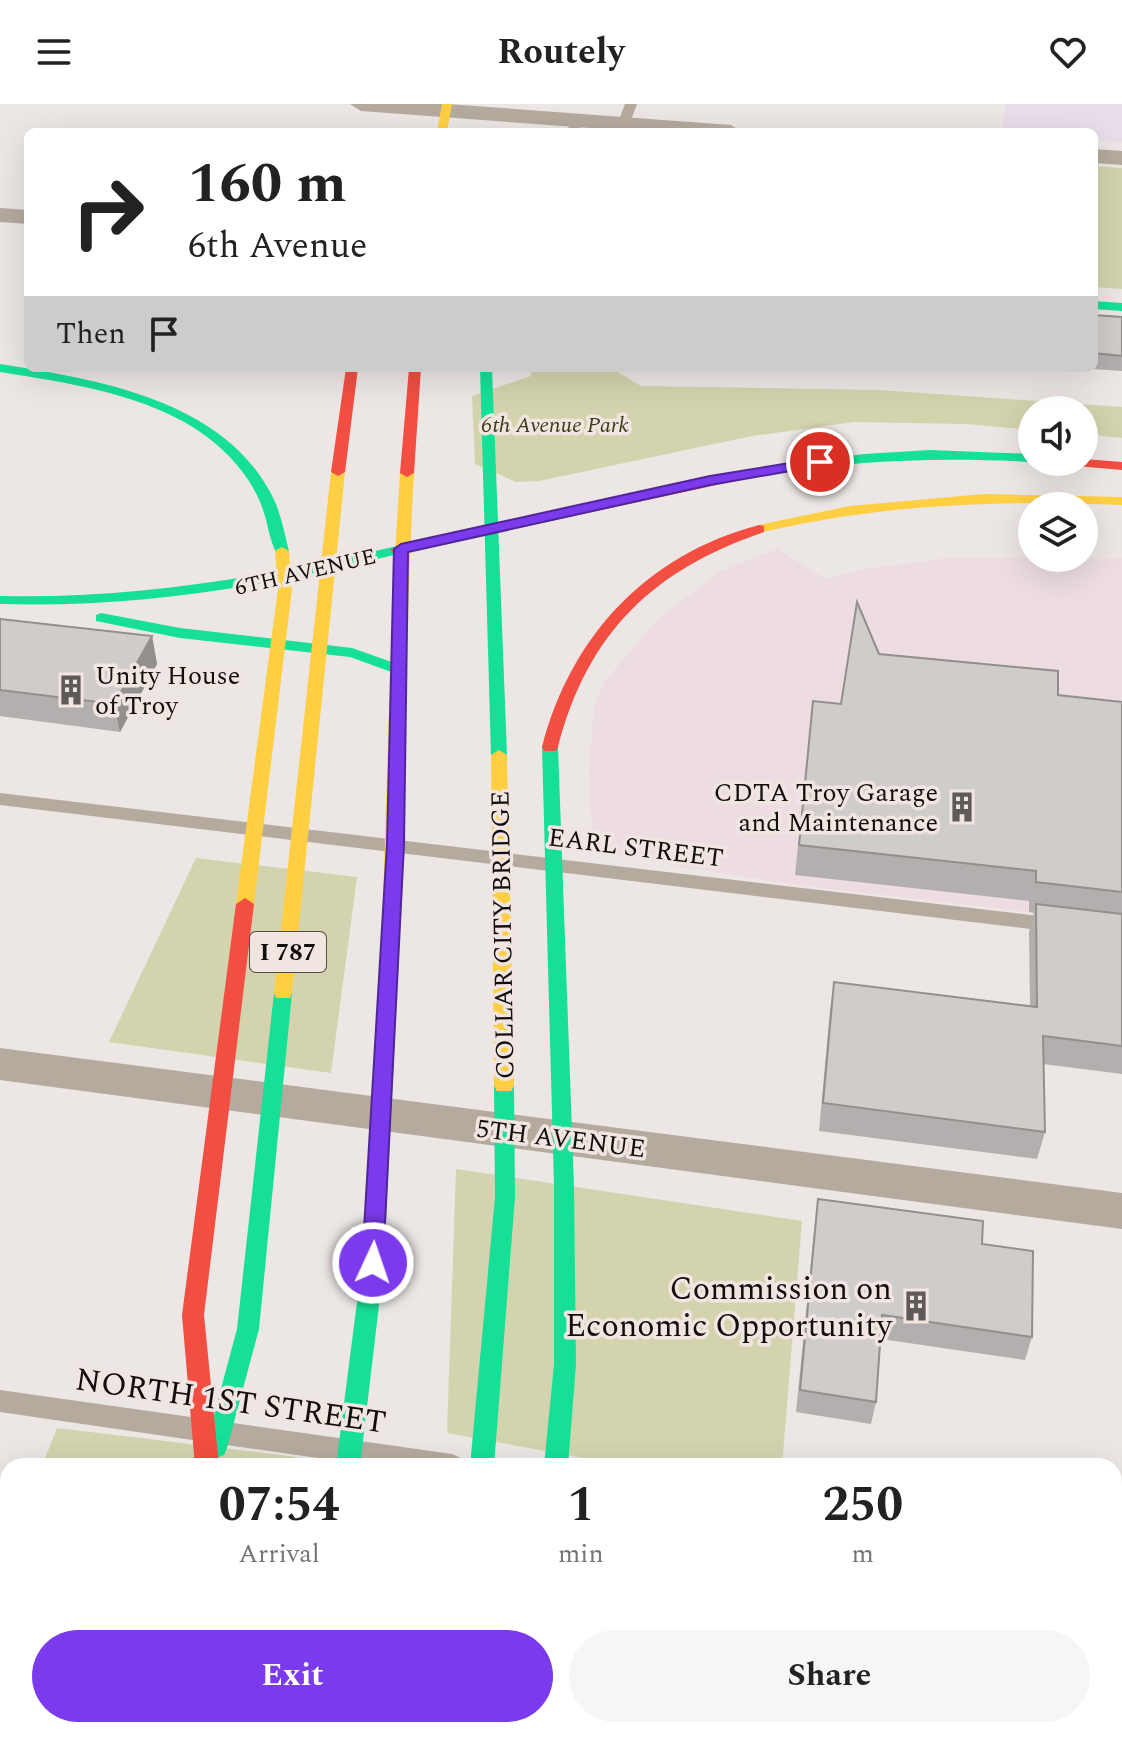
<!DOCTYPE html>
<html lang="en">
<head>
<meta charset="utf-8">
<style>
  :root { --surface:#fff; --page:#f6f6f6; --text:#222; --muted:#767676; --accent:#7c3aed }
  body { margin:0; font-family:Spectral,serif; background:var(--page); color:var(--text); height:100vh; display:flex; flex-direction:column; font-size:30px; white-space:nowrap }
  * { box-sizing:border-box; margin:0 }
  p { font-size:26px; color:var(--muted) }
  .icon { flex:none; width:44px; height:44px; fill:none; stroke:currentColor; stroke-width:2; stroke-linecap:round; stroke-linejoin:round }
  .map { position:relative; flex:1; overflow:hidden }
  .details { position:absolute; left:0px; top:1354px; width:1122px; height:280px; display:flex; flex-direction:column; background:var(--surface); border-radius:24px 24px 0 0; box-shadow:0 8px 32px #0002 }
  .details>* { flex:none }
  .banner { position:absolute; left:24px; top:24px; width:1074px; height:244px; border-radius:12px; box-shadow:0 8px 32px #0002; background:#fff; color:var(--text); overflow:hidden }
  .fabs { position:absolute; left:1018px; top:292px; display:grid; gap:16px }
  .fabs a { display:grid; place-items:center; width:80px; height:80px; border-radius:50%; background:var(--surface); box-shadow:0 8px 32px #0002; font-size:40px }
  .pin { position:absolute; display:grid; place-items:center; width:68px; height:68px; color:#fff; margin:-34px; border:4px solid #fff; border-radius:50%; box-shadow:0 2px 8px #0007 }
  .me { position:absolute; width:88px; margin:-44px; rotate:3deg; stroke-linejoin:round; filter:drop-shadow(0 0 6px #0008) }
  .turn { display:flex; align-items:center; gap:28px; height:168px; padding:0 32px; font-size:36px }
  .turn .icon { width:104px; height:104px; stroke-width:2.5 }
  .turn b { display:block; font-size:56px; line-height:68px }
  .then { display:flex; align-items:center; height:76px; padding:0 32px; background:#0003; gap:16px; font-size:30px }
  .eta { display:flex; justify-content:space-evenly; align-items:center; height:136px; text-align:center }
  .eta b { font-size:48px; font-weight:700; line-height:56px }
  .cta { display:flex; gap:16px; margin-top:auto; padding:16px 32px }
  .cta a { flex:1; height:92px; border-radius:48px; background:var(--accent); color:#fff; font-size:32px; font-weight:700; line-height:92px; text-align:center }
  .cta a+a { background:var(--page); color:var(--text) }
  header { display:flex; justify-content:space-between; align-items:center; height:104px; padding:0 32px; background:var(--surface); font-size:36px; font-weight:700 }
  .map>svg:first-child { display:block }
</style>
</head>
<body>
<header><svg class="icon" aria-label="menu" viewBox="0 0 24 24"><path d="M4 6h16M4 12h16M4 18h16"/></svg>Routely<svg class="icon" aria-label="heart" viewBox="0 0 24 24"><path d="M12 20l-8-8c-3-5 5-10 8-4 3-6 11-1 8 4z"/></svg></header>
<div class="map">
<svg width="1122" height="1634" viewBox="0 0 1122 1634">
  <rect width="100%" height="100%" fill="#ece6e4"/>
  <polygon fill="#eddde3" points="777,445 826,475 864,465 948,454 1122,455 1122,819 788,780 672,761 593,744 589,666 594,603 605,577 660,513 721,467"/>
  <polygon fill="#e8dee9" points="1006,0 1122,0 1122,38 1094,36 1094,28 1002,28"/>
  <g fill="#d3d3ae">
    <polygon points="1094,62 1122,64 1122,185 1094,183"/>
    <polygon points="530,264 611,264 641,282 879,286 1122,303 1122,334 1084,330 1084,306 1032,306 1032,326 966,320 854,318 752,332 539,377 516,378 475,360 472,292 531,272"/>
    <polygon points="196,754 357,773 331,969 109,938"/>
    <polygon points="456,1065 802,1117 782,1362 627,1362 447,1329"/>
    <polygon points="57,1324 297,1353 296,1362 42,1362"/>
    <polygon points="8,1449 8,1576 0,1575 0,1469"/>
    <polygon points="456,1626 721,1626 724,1627 722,1634 470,1634"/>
  </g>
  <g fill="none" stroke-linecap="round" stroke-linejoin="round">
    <g fill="#b5aa9e" fill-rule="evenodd">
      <polygon points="625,0 637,0 629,21 623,25 617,21"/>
      <polygon points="574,16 584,18 577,28 565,28"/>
      <polygon points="0,689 1056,814 1066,821 1056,828 0,701"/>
      <polygon points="0,1286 452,1350 461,1354 465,1362 372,1362 0,1308"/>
      <polygon points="1114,1452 1122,1453 1122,1479 1114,1478"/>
    </g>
    <g fill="#b5aa9e" fill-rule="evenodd">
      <polygon points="350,0 448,0 731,21 742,28 643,28 361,7"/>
      <polygon points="1094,45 1122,47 1122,61 1094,59"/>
      <polygon points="0,104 28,106 28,120 0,118"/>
      <polygon points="0,944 1122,1089 1122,1125 0,976"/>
    </g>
    <g fill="#16e098" fill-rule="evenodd">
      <polygon points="1094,197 1122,199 1122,207 1094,205"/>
      <path d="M0,260C99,276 230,296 276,400C282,415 285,432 289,447L282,451L277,450C269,436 268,418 262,403C258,391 249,376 241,366C187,295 81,281 0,268Z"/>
      <polygon points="480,264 492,264 507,651 499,656 491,651"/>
      <path d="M930,346L1032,350V358C941,353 853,356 763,371L756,367L763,363L864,350Z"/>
      <path d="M397,442L404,446L402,449C269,482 138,504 0,500V492C138,495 263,473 397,442Z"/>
      <polygon points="101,509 180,524 352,544 403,562 405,565 397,570 350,553 180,534 96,517 96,511"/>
      <polygon points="550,638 558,643 574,1082 576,1260 568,1362 544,1362 554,1260 554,1082 542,643"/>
      <polygon points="391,819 400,825 384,1159 360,1362 336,1362 362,1159 382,825"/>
      <polygon points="283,882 290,884 292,889 259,1225 227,1344 224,1351 216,1354 208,1351 205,1344 237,1225 274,889 276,884"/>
      <polygon points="504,974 511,977 514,982 515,1093 494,1362 470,1362 495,1093 494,982 497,977"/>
      <polygon points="164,1626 190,1626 189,1634 163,1634"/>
      <polygon points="308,1626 334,1626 333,1634 307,1634"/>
      <polygon points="422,1626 448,1626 446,1634 420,1634"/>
    </g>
    <g fill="#ffcf43" fill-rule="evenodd">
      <polygon points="442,0 452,0 447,28 437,28"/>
      <polygon points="338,364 345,368 292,889 290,894 276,894 274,889 331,368"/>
      <path d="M407,365L414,369C405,521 407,673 400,825L391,831L382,825L393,483L400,369Z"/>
      <path d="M984,390L1122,393V401C998,396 880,400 759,429L752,425L759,421L850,402Z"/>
      <polygon points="282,443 289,447 292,485 254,800 245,806 236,800 278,485 275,447"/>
      <polygon points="499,646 507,651 514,982 511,987 497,987 494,982 491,651"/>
      <polygon points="496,1626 522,1626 520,1634 494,1634"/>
    </g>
    <g fill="#f24e42" fill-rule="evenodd">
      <polygon points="346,264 358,264 345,368 338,372 331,368"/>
      <polygon points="409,264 421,264 414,369 407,373 400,369"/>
      <polygon points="1084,355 1122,358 1122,366 1076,362 1069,358 1084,358"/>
      <polygon points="763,363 770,367 768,370 397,450 390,446 397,442"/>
      <path d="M759,421L764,422V428C653,466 588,528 558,643L556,647H544L542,643C571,532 646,451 759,421Z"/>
      <polygon points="245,794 254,800 204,1211 219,1362 195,1362 182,1211 236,800"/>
    </g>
  </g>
  <g fill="#b3afae">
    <polygon points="1094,211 1122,213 1122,267 1077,264 1094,264"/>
    <polygon points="0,515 152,532 157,560 120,628 0,612"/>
    <polygon points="879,550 1058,591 1122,598 1122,970 1043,960 1045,1028 1037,1055 819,1027 830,906 834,878 1030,902 1029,828 1034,809 1029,808 1029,797 795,771 810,627 841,600"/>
    <polygon points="818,1095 982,1140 1032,1233 1025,1256 881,1235 876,1298 871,1320 796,1308 815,1118"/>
  </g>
  <polygon fill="#928f8d" points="152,532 157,560 120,628 114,600"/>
  <g fill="#d0ccca" stroke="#928f8d" stroke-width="2">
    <polygon points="1094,211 1122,213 1122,252 1094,249"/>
    <polygon points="857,498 879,550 1058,567 1058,591 1122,598 1122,788 1036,778 1036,767 799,741 813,597 841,600"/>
    <polygon points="0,515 152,532 114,600 0,586"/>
    <polygon points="1036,800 1122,810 1122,942 1043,932 1045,1028 823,999 834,878 1037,903"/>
    <polygon points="818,1095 983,1117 982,1140 1033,1147 1032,1233 882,1211 876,1298 800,1286"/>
    <polygon points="1114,1509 1122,1511 1122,1634 804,1634 805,1626 1114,1626"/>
  </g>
  <polygon fill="#7c3aed" stroke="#51269a" stroke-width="2" points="820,354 825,355 825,361 710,381 408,448 404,740 383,1159 380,1166 373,1168 365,1166 362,1159 387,740 394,445 401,440 710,372"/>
  <defs>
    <g id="building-bare" transform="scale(2.4)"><path d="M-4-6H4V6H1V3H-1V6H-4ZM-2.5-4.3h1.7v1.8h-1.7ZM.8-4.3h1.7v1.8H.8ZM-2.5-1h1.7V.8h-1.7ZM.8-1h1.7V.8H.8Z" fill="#5e5a58" stroke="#f0e5e0" stroke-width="2.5" paint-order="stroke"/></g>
  </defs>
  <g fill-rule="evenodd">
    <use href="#building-bare" x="71" y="586"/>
    <use href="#building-bare" x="962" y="703"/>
    <use href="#building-bare" x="916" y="1202"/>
  </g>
  <g text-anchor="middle" stroke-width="7" stroke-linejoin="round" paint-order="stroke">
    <g font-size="22" font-style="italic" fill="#3b3c17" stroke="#f0e5e0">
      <text x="555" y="328">6th Avenue Park</text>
    </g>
    <g font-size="22" fill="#110e0c" stroke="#f0e5e0">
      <text transform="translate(305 467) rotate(-13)" y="8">6TH AVENUE</text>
    </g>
    <rect fill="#f0e5e0" stroke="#544e4c" stroke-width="2" x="250" y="828" width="76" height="40" rx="6"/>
    <g font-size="24" font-weight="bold" fill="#110e0c">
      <text x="288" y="856">I 787</text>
    </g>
    <g font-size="26" fill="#110e0c" stroke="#f0e5e0" text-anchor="start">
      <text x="95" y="580">Unity House<tspan x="95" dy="30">of Troy</tspan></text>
      <text x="938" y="697" text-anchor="end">CDTA Troy Garage<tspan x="938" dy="30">and Maintenance</tspan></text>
    </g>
    <g font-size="26" fill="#110e0c" stroke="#f0e5e0">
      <text transform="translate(636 743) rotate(7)" y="9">EARL STREET</text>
      <text transform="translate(502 831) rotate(-91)" y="9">COLLAR CITY BRIDGE</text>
      <text transform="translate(561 1034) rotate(7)" y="9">5TH AVENUE</text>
    </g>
    <g font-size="32" fill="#110e0c" stroke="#f0e5e0" text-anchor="end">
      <text x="892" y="1195">Commission on<tspan x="892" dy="37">Economic Opportunity</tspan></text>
    </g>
    <g font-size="32" fill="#110e0c" stroke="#f0e5e0">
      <text transform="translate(231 1296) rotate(8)" y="11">NORTH 1ST STREET</text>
    </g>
  </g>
</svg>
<div class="fabs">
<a><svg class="icon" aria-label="sound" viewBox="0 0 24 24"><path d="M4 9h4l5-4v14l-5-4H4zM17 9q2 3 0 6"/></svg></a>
<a><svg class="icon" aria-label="layers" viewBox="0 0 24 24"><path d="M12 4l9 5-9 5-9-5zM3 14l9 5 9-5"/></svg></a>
</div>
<div class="pin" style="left:820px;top:358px;background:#d93025"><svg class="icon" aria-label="arrive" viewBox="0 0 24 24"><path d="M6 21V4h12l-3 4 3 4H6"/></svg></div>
<svg class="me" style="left:373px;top:1159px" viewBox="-20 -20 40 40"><circle r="17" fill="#7c3aed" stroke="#fff" stroke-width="3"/><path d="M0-11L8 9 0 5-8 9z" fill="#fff"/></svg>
<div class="banner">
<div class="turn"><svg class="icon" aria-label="right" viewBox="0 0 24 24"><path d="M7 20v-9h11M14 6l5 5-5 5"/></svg><div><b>160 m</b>6th Avenue</div></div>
<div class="then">Then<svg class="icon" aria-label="arrive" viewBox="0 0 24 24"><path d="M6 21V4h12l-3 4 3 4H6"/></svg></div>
</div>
<section class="details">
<div class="eta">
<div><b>07:54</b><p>Arrival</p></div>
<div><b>1</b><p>min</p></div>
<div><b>250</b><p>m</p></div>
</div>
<div class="cta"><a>Exit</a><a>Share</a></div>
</section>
</div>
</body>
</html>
